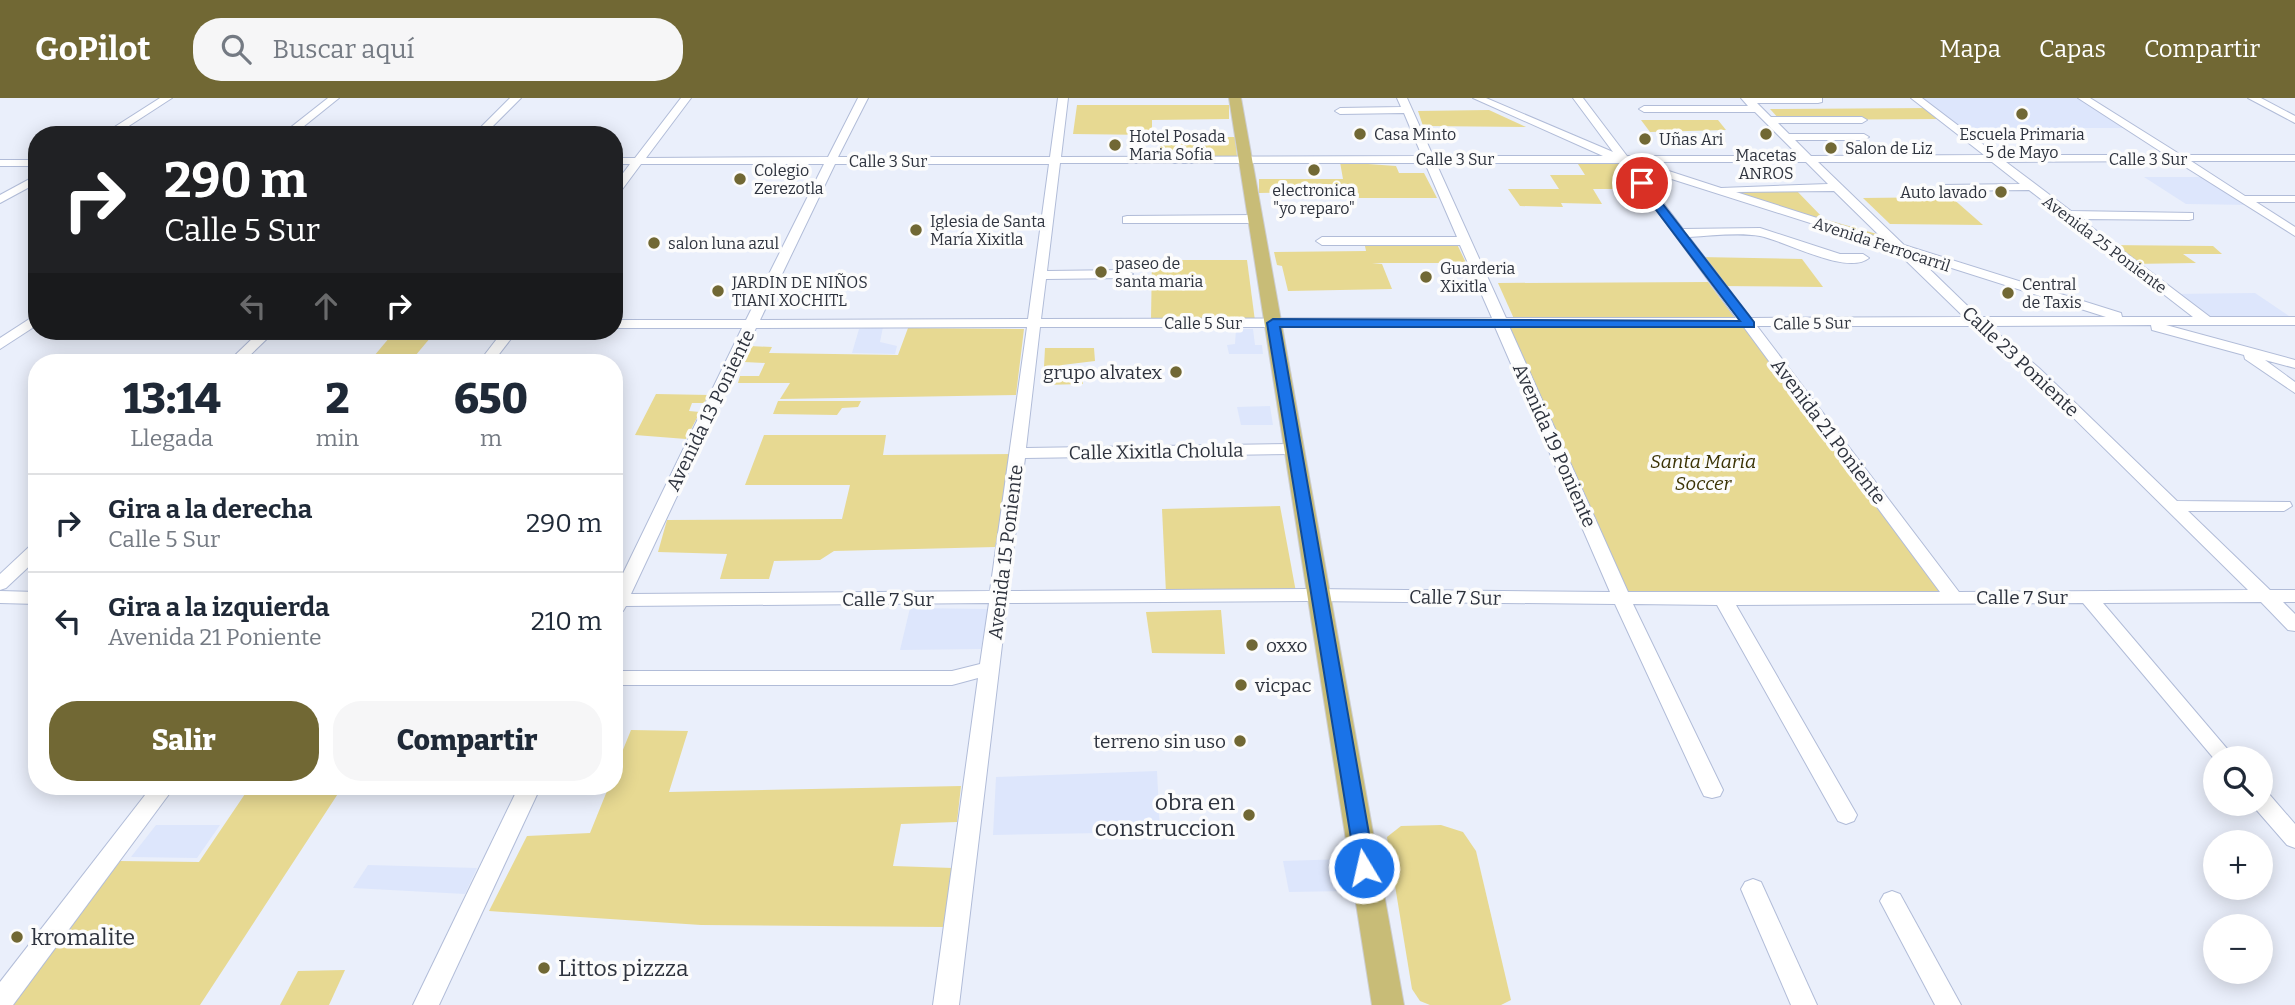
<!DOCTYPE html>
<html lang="es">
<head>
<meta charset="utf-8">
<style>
  :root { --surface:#fff; --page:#f6f6f7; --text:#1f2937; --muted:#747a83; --line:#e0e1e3; --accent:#716834 }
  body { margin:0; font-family:Bitter,serif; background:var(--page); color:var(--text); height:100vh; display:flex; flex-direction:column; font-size:26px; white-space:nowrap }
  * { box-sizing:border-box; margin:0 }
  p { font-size:23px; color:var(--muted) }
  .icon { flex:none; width:38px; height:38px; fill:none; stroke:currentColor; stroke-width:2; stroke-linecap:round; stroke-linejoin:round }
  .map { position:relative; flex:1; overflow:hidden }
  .panel { position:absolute; left:28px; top:256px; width:595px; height:441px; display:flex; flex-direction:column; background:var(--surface); border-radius:28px; box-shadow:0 4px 18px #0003 }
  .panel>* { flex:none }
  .hud { position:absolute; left:28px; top:28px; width:595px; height:214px; border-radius:28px; box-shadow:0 4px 18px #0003; background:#202124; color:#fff; overflow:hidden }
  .buttons { position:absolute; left:2203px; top:648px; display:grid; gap:14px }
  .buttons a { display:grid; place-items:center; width:70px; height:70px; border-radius:50%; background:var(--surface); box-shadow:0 4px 18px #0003; font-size:35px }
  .pin { position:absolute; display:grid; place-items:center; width:60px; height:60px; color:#fff; margin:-30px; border:4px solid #fff; border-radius:50%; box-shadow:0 2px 7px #0007 }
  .me { position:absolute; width:77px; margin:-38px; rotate:351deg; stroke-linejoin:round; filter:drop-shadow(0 0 5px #0008) }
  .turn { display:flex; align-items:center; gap:24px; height:147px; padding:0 21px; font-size:32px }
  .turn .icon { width:91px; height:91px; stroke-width:2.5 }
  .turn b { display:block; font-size:49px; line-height:60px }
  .lanes { display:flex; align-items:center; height:66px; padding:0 21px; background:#0003; justify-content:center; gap:35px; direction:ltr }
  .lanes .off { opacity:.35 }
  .eta { display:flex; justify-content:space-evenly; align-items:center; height:119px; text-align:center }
  .eta b { font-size:42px; font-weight:800; line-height:49px }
  .action { display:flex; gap:14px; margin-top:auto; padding:14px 21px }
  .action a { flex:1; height:80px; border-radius:28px; background:var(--accent); color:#fff; font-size:28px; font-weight:800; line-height:80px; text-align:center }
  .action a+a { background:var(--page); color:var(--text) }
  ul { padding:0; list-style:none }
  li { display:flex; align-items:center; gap:21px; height:98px; padding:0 21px; border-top:2px solid var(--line) }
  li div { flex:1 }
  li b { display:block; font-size:26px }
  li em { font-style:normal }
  header { display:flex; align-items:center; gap:42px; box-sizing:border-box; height:98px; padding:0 35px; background:var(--accent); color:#fff }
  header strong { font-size:33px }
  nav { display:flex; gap:38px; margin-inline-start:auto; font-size:24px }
  .search { width:490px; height:63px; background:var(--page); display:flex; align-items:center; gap:18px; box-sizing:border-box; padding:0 24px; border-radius:28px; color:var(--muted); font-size:26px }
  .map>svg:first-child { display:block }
</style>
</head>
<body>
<header>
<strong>GoPilot</strong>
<div class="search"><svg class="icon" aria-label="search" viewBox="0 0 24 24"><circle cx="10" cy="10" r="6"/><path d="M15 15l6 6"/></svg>Buscar aquí</div>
<nav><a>Mapa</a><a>Capas</a><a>Compartir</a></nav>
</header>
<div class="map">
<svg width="2295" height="907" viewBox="0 0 2295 907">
  <rect width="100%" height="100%" fill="#eaeffb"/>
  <g fill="#dde6fc">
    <polygon points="1916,0 2083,0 2130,30 1954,30"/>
    <polygon points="2144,79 2206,79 2252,107 2186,106"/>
    <polygon points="2255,195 2295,222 2206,223 2170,196"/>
    <polygon points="883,229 880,244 897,248 895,256 852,255 859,231"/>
    <polygon points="1236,231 1253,231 1255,247 1262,247 1263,256 1229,256 1227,247 1235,246"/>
    <polygon points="1270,308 1273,327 1241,327 1237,309"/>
    <polygon points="910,510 988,511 981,551 900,552"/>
    <polygon points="1157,673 1160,734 993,737 996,679"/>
    <polygon points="156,727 220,727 197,760 131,759"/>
    <polygon points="1344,761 1346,793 1289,794 1283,763"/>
    <polygon points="368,767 477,770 465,796 353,790"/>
  </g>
  <g fill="#e7d992">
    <polygon points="1077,7 1229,7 1229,21 1152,22 1152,37 1073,36"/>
    <polygon points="1929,10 1943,21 1780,22 1770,11"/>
    <polygon points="1489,12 1526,29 1423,28 1418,13"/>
    <polygon points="1641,22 1718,22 1726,32 1650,34"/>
    <polygon points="1160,39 1235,39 1237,59 1161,59"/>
    <polygon points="1340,64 1396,68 1399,75 1424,75 1437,100 1349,100 1348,94 1259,95 1259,81 1343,81"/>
    <polygon points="1578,66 1618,66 1637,91 1593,91 1602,106 1561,105 1563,109 1520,108 1508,91 1559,91 1550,77 1585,77"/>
    <polygon points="1794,90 1824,121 1891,140 1905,154 1712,91"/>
    <polygon points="1951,99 1983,127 1890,126 1863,100"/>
    <polygon points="1364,143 1456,144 1466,165 1372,165 1382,166 1392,191 1288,193 1282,168 1277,167 1274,154 1366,153"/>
    <polygon points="2106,147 2213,148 2222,156 2183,156 2196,165 2131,166"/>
    <polygon points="1699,159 1802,161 1823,189 1721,188"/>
    <polygon points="1152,162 1247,162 1255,223 1151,221"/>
    <polygon points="1708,184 1737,223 1515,223 1498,185"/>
    <polygon points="1502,226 1750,226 1953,498 1622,500"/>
    <polygon points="908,230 1024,231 1016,297 780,301 790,285 738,285 740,278 759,278 765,265 744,264 750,248 772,249 769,255 898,257"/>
    <polygon points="395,233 436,233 410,264 369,264"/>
    <polygon points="1045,250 1094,250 1095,263 1062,267 1062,272 1082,272 1083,286 1043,287"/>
    <polygon points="656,296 709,297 704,305 692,305 689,313 700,314 686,341 635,337"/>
    <polygon points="778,303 861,303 858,309 842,310 837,317 773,316"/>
    <polygon points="764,337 886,337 883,357 1015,356 995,449 834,453 820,462 774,463 769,481 720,481 727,456 658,454 667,422 842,421 850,387 745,387"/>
    <polygon points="1280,408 1296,494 1166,495 1162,411"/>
    <polygon points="1221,512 1225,556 1152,555 1146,514"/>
    <polygon points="631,632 688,633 669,694 961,688 957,724 901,726 893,768 953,770 943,829 701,827 489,813 527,738 590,735 609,688 614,688 614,674"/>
    <polygon points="180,688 343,688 200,907 11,907 120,763 199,764 247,693 177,692"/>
    <polygon points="1441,727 1463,734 1476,753 1511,902 1501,907 1430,907 1420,903 1412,891 1387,739 1401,728"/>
    <polygon points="345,872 329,907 280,907 298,873"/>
  </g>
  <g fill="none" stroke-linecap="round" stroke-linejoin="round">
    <g stroke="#b1bcd8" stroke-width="2">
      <g id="minor">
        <polygon points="160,0 172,0 115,37 102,37"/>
        <polygon points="328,0 339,0 293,37 281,37"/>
        <polygon points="510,0 521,0 484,37 473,37"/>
        <path d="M681,0H691L646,60L828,59L858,0H868L838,59H1050L1058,0H1068L1061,59L1422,58L1404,15L1340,16L1335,13L1340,10L1401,9L1397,0H1407L1433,58H1603L1473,0H1486L1613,54L1573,0H1583L1627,58H1799L1755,14H1644L1639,11L1644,8H1748L1741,0H1822V4L1818,5H1757L1771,19H1862L1867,22L1862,25H1778L1789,36H1864L1869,39L1864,42H1795L1811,58L1984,57L1911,0H1922L1997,57H2166L2078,0H2090L2181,57H2295V63H2191L2245,98H2295V104H2256L2295,129V138L2176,63L2006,64L2071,113L2193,115V121L2189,122L2081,121L2210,219H2295V227H2166L2295,262V270L2265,262L2295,284V295L2245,261L2244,257L2152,232L2151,227L1989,228L2039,270L2177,403L2290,404L2292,408L2284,413H2188L2270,492H2295V504H2283L2295,516V533L2288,532L2261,504L2103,505L2235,660H2216V663L2083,505L1736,507L1857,717L1854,723L1846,726L1838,723L1717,507L1633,506L1723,692L1720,698L1712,700L1704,698L1701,692L1615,506L1309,503L1007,505L959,907H933L978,580L952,587H614V573H952L980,566L989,505L626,508L623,513L614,515V494L742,230H614V222H746L824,66H641L618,97L614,98V87L630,66H614V60H635ZM1641,64H1806L1828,86L1721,90ZM1818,64H1992L2020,86L1942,87L1936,90L1942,93L2029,92L2193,219H2122L2121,215L1904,147ZM1060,65H1425L1457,139H1322L1316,143L1322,147H1460L1492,220L1041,221L1046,181L1127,180L1133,176L1127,172L1047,173ZM1436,65H1622L1736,220H1506ZM835,66H1049L1028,221L760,222ZM1637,70L1895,152L1964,219L1751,220L1689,139C1711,138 1738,134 1760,138C1786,143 1847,178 1869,160L1863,156H1840L1760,130L1683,131ZM1834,93L1883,141L1736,94ZM1917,159L2106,219H1979ZM1509,228H1743L1940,494H1628ZM1757,228H1972L2029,276L2248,492L1959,494ZM1027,229L990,493L631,496L756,230ZM1040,229H1495L1610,494L1309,491L1008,493L1025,360L1294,356L1302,351L1294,346L1026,350Z"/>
        <polygon points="2248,0 2261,0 2295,18 2295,25"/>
        <rect x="0" y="62" width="37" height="6"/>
        <polygon points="37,77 37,85 0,105 0,97"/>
        <polygon points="1127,118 1255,117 1261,121 1255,125 1123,125 1123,119"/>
        <polygon points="37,216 37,227 0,251 0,240"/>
        <polygon points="260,233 275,233 243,264 228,264"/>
        <polygon points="503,233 517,233 493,264 479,264"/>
        <polygon points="37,445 37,461 6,490 0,492 0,476 31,447"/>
        <polygon points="0,493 37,494 37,506 0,505"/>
        <polygon points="152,688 175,688 13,907 0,907 0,884"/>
        <polygon points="519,688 541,688 439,907 413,907"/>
        <polygon points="2261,693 2269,696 2295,726 2295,750 2287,747 2253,708 2252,705 2261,705"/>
        <polygon points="1753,781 1761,784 1817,907 1791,907 1741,791 1745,784"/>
        <polygon points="1892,793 1900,796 1961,907 1935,907 1880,803 1884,796"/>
      </g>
    </g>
    <g stroke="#cdced1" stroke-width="2">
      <polygon id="major" points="1229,0 1241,0 1404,907 1372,907"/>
    </g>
    <use href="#minor" fill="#fff" fill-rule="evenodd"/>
    <use href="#major" fill="#c8bc77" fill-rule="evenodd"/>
  </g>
  <polygon fill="#1a73e8" stroke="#114b97" stroke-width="2" points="1638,83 1645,83 1754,224 1754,229 1280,229 1375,770 1372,777 1364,779 1357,777 1267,225 1273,221 1740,223 1638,88"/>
  <g fill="#716834" stroke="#fcfcfc" stroke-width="2.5">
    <circle cx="2022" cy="16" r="7"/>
    <circle cx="1360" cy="36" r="7"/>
    <circle cx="1766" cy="36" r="7"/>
    <circle cx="1645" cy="41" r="7"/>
    <circle cx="1115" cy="47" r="7"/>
    <circle cx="1831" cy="50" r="7"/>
    <circle cx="1314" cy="72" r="7"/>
    <circle cx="740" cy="81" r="7"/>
    <circle cx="2001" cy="94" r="7"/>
    <circle cx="916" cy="132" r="7"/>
    <circle cx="654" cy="145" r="7"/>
    <circle cx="1101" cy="174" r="7"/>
    <circle cx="1426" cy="179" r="7"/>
    <circle cx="718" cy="193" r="7"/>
    <circle cx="2008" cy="195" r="7"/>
    <circle cx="1176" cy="274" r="7"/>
    <circle cx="1252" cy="547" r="7"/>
    <circle cx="1241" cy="587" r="7"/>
    <circle cx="1240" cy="643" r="7"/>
    <circle cx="1249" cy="717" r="7"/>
    <circle cx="17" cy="839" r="7"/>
    <circle cx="544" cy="870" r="7"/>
  </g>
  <g text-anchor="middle" stroke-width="7" stroke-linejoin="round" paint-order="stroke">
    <g font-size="16" fill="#2e333e" stroke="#fcfcfc" text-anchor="start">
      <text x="1374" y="42">Casa Minto</text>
      <text x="2022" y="42" text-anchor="middle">Escuela Primaria<tspan x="2022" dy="18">5 de Mayo</tspan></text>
      <text x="1129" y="44">Hotel Posada<tspan x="1129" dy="18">Maria Sofia</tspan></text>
      <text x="1659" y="47">Uñas Ari</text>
      <text x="1845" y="56">Salon de Liz</text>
      <text x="1766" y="63" text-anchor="middle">Macetas<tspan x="1766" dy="18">ANROS</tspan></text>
      <text x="754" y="78">Colegio<tspan x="754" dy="18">Zerezotla</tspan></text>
      <text x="1314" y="98" text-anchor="middle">electronica<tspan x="1314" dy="18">"yo reparo"</tspan></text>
      <text x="1987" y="100" text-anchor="end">Auto lavado</text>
      <text x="930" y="129">Iglesia de Santa<tspan x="930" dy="18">María Xixitla</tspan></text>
      <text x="668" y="151">salon luna azul</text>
      <text x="1115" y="171">paseo de<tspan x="1115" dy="18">santa maria</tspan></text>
      <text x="1440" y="176">Guarderia<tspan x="1440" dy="18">Xixitla</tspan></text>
      <text x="732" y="190">JARDIN DE NIÑOS<tspan x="732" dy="18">TIANI XOCHITL</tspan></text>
      <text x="2022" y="192">Central<tspan x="2022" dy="18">de Taxis</tspan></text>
    </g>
    <g font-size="16" fill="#2e333e" stroke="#fcfcfc">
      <text x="1455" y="67">Calle 3 Sur</text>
      <text x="2148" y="67">Calle 3 Sur</text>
      <text x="888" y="69">Calle 3 Sur</text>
      <text transform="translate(1882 146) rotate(18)" y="6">Avenida Ferrocarril</text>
      <text transform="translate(2105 146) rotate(37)" y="6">Avenida 25 Poniente</text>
      <text x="1203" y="231">Calle 5 Sur</text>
      <text transform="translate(1812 225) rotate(-1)" y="6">Calle 5 Sur</text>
    </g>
    <g font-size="19" fill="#2e333e" stroke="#fcfcfc">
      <text transform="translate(2021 263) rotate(43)" y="7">Calle 23 Poniente</text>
      <text transform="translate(710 312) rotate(-64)" y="7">Avenida 13 Poniente</text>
      <text transform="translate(1829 333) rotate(53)" y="7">Avenida 21 Poniente</text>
      <text transform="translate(1555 347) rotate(66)" y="7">Avenida 19 Poniente</text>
      <text transform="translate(1156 353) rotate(-1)" y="7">Calle Xixitla Cholula</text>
      <text transform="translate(1005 454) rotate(-83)" y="7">Avenida 15 Poniente</text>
      <text transform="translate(1455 499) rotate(1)" y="7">Calle 7 Sur</text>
      <text x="2022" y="506">Calle 7 Sur</text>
      <text x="888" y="508">Calle 7 Sur</text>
    </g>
    <g font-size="19" fill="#2e333e" stroke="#fcfcfc" text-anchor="end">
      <text x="1162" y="281">grupo alvatex</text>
      <text x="1266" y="554" text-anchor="start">oxxo</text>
      <text x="1255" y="594" text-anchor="start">vicpac</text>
      <text x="1226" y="650">terreno sin uso</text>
    </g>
    <g font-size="19" font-style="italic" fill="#3a3204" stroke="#fcfcfc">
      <text x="1703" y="370">Santa Maria<tspan x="1703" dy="22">Soccer</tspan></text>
    </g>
    <g font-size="23" fill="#2e333e" stroke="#fcfcfc" text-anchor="start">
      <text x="1235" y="712" text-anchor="end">obra en<tspan x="1235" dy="26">construccion</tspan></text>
      <text x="31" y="847">kromalite</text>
      <text x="558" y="878">Littos pizzza</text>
    </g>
  </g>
</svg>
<div class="buttons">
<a><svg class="icon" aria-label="search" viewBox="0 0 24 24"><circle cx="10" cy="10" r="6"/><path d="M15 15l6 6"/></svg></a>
<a>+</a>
<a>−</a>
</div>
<div class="pin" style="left:1642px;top:85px;background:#d93025"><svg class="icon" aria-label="arrive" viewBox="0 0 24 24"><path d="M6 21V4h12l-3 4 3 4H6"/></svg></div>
<svg class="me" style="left:1364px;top:770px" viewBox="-20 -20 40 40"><circle r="17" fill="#1a73e8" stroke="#fff" stroke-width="3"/><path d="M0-11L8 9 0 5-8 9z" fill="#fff"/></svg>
<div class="hud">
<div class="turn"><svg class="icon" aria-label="right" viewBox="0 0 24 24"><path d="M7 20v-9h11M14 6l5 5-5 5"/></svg><div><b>290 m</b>Calle 5 Sur</div></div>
<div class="lanes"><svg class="icon off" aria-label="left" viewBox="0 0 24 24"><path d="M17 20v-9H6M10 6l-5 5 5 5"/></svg><svg class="icon off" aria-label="ahead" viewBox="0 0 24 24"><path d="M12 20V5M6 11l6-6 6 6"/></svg><svg class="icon" aria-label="right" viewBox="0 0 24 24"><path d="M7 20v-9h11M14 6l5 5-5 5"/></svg></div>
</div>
<section class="panel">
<div class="eta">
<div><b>13:14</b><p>Llegada</p></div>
<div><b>2</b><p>min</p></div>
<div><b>650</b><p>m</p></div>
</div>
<ul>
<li><svg class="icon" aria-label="right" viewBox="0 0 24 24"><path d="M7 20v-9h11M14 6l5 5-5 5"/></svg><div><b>Gira a la derecha</b><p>Calle 5 Sur</p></div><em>290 m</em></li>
<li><svg class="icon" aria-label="left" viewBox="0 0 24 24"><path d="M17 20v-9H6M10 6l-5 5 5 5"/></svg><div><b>Gira a la izquierda</b><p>Avenida 21 Poniente</p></div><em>210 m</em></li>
</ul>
<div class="action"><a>Salir</a><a>Compartir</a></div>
</section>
</div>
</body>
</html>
